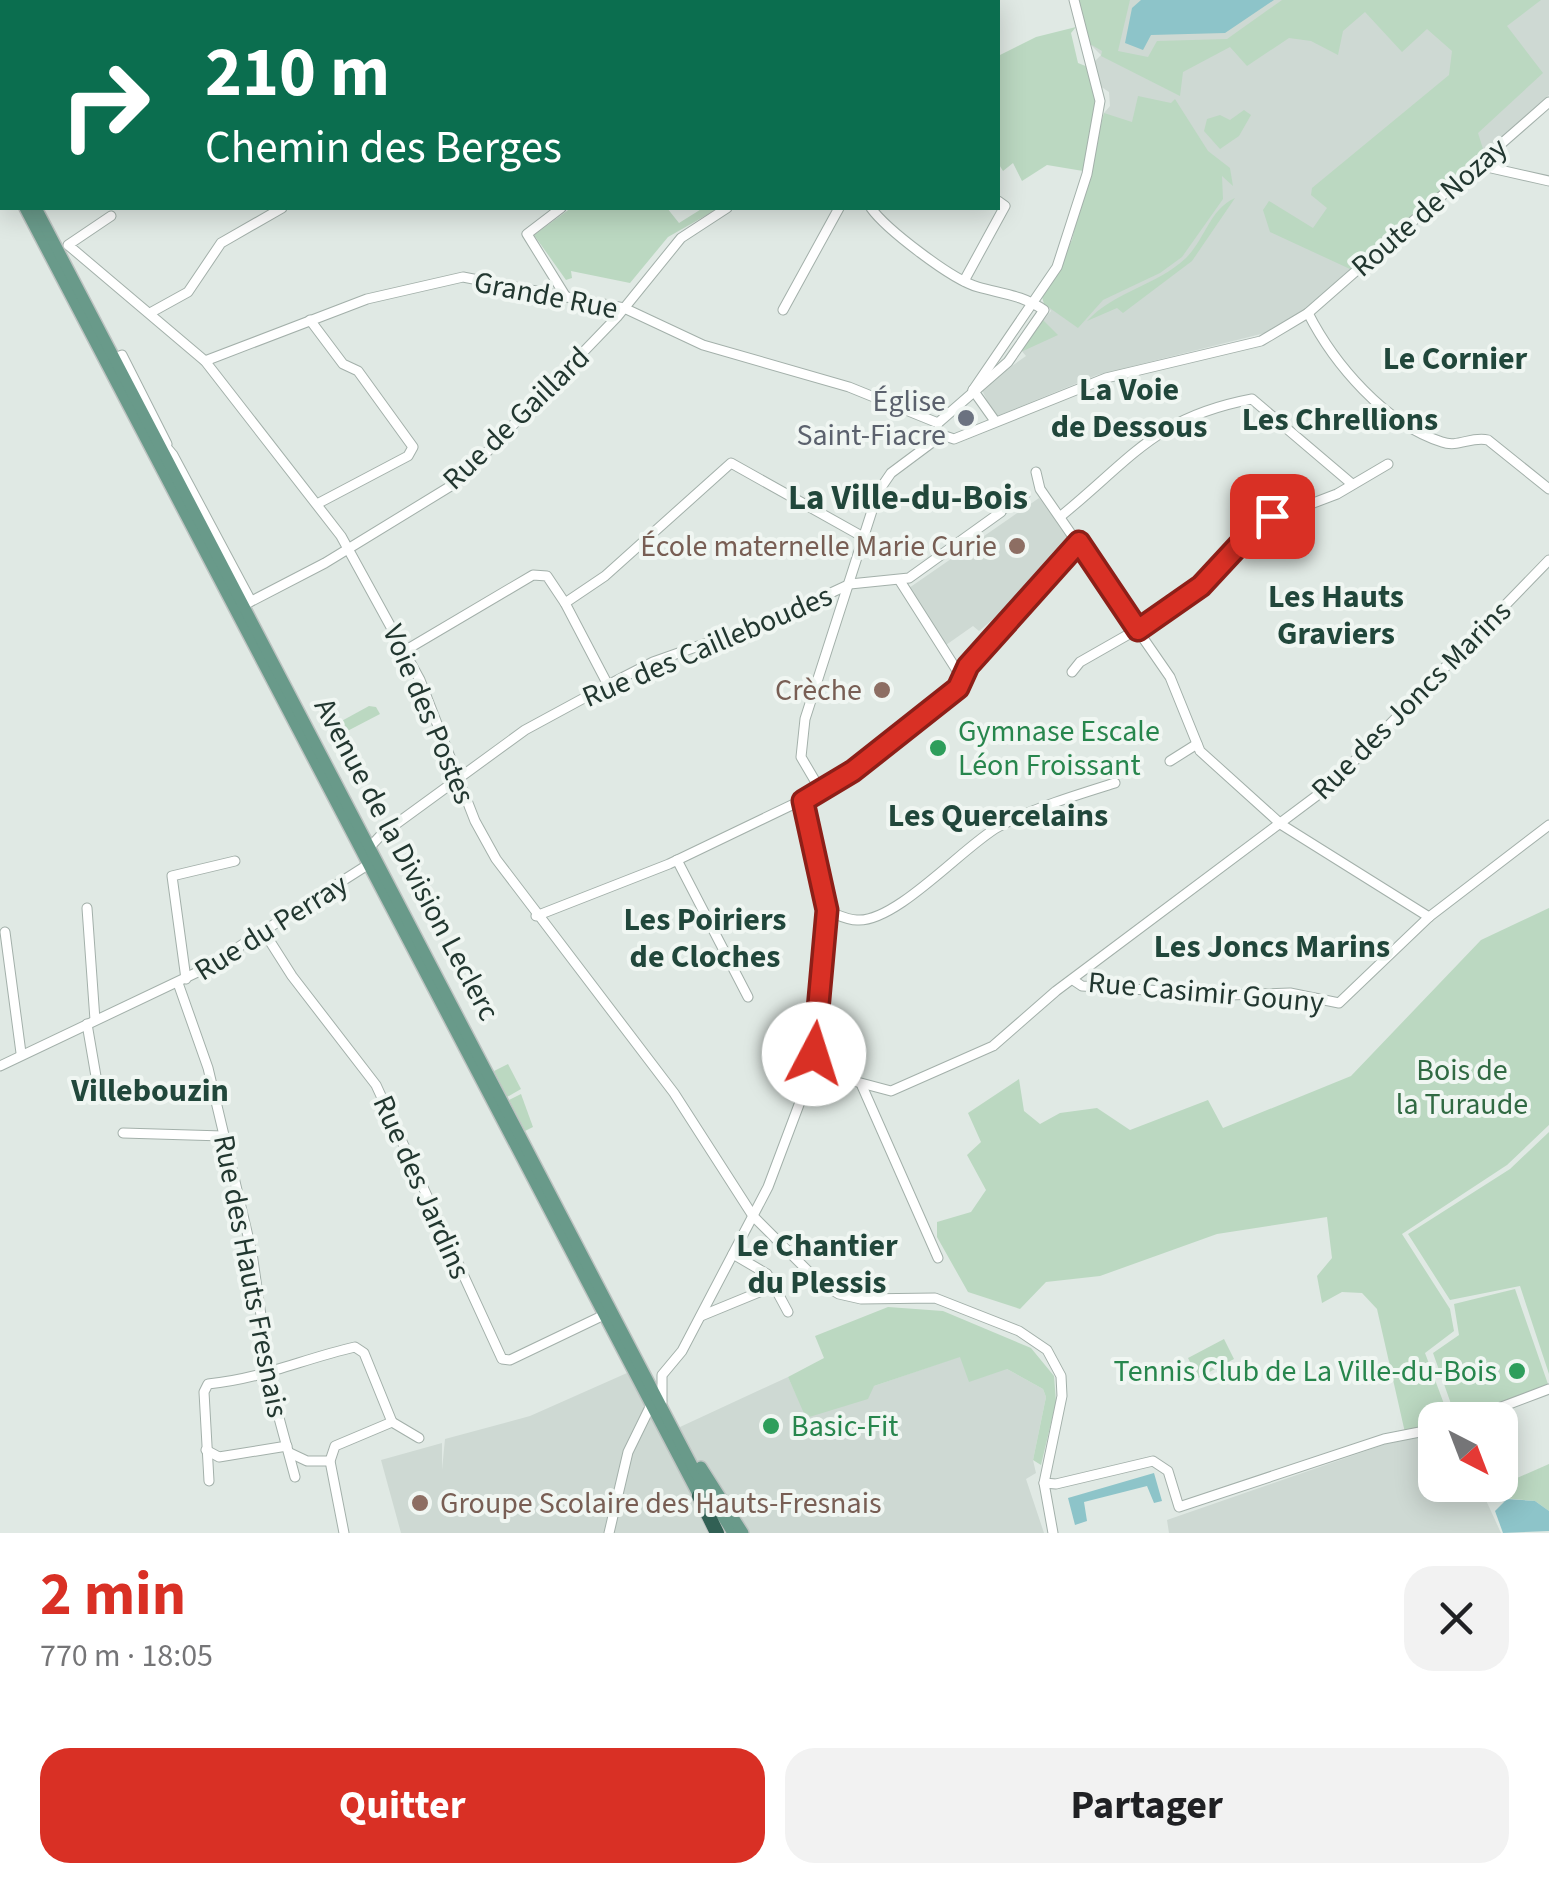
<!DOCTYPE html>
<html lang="fr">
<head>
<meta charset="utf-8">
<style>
  :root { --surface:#fff; --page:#f2f2f2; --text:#202124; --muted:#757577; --accent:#d93025 }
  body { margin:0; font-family:"Source Sans 3",sans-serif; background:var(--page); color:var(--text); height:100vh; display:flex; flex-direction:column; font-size:38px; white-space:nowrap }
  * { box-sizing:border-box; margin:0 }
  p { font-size:32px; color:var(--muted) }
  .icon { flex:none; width:55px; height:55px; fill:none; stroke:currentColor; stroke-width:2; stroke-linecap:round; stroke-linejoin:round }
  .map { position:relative; height:1533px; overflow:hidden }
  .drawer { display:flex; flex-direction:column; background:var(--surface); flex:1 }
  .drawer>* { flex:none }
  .banner { position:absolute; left:0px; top:0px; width:1000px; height:210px; box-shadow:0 5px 25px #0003; background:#0b6e4f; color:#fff; overflow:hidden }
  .needle { width:65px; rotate:138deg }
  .tools { position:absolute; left:1418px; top:1402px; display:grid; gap:20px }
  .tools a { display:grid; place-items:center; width:100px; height:100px; border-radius:20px; background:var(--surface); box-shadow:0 5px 25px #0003; font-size:50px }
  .pin { position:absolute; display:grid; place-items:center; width:85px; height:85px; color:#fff; margin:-42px; border-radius:20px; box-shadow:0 5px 15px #0006 }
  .me { position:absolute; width:110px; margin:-55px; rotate:5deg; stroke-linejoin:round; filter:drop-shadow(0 0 8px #0008) }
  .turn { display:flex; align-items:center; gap:35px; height:210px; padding:0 40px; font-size:45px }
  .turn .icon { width:130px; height:130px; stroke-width:2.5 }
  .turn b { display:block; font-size:70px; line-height:85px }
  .round { display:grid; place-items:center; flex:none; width:105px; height:105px; border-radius:30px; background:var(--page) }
  .headline { display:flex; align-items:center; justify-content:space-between; height:170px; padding:0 40px }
  h1 { font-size:60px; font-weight:700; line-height:75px; color:var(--accent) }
  .action { display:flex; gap:20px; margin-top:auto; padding:20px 40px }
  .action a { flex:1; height:115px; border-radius:30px; background:var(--accent); color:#fff; font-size:40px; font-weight:700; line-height:115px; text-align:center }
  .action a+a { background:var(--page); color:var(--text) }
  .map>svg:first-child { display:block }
</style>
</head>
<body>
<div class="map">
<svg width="1549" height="1533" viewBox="0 0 1549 1533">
  <rect width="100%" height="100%" fill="#e0e9e4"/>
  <g fill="#ced9d3">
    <polygon points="1079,0 1549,0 1549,95 1305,309 1273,331 1097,375 995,417 981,388 1026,356 1020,349 1051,311 1042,297 1072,240 1104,113 1110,106 1109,92 1100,86 1094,62 1101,55 1090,44"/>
    <polygon points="1039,498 1072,541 1025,592 979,631 973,626 946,645 909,588"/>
    <polygon points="961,1356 1007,1369 1043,1389 1046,1397 1033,1460 1036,1473 1026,1479 1044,1533 401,1533 381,1460 442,1443 442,1470 445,1439 530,1416 627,1373 667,1433 788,1377 807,1418 874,1386"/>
    <polygon points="1435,1434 1435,1485 1479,1485 1501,1533 1169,1533 1167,1520 1406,1437"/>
  </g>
  <g fill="#bbd8c1">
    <polygon points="1079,0 1130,0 1118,51 1148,57 1157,41 1227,39 1282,0 1541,0 1507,26 1543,73 1478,133 1484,152 1350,269 1270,232 1263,210 1269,201 1313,228 1327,208 1311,195 1312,188 1449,75 1452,51 1427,29 1402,52 1365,12 1343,31 1338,55 1311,41 1289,38 1247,66 1230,47 1183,72 1180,96 1101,56 1102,51 1090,44"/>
    <polygon points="1076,27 1071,33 1078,63 1088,67 1096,99 1083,171 1047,165 1022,181 1013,163 1003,171 998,163 998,56 1036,37"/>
    <polygon points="1138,96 1171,103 1175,99 1208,151 1230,168 1233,186 1222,176 1223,199 1182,257 1160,273 1103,300 1078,328 1044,304 1042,297 1072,240 1104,113 1132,122"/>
    <polygon points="1244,110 1251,115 1239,136 1220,149 1204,131 1207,119 1220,115 1230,120"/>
    <path d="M1235,198L1192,261L1123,313L1117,308L1087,321C1115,291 1156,286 1186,258C1206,238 1209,210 1235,198Z"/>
    <polygon points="571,208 667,208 679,223 703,208 719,208 668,237 630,283 571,271 572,278 566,280 534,235"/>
    <polygon points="1041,318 1058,335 1023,351 1020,349"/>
    <polygon points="369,706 376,707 380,714 332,739 327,729"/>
    <polygon points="1549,908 1549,1125 1507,1165 1402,1234 1450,1309 1454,1331 1425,1353 1450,1420 1435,1420 1435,1434 1406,1437 1377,1309 1362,1293 1342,1292 1322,1303 1317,1276 1332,1258 1327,1217 1217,1234 1100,1276 1046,1282 1020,1309 968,1292 937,1237 937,1222 971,1212 986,1190 967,1155 981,1142 968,1113 1019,1079 1024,1111 1040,1124 1060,1113 1097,1108 1130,1130 1208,1100 1223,1128 1351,1076 1481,940"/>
    <polygon points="508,1064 521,1089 507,1097 494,1071"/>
    <polygon points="521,1094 533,1127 525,1131 509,1100"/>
    <polygon points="1549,1132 1549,1374 1520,1286 1450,1300 1408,1234 1510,1169"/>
    <polygon points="1515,1289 1549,1387 1456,1418 1433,1353 1459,1335 1454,1304"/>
    <polygon points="888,1307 943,1311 1031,1348 1054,1376 1056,1402 1041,1465 1033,1460 1046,1397 1043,1389 1007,1369 969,1382 960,1357 874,1386 868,1399 806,1418 788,1377 824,1358 815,1336"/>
    <polygon points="1224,1339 1234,1359 1198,1378 1188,1358"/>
    <polygon points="1549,1464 1549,1511 1535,1501 1504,1498 1499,1486"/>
  </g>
  <g fill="#8dc4c9">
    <polygon points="1141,0 1274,0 1225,33 1151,35 1143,50 1125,43 1132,8"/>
    <polygon points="1154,1473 1162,1501 1154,1503 1147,1486 1084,1502 1087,1521 1075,1525 1068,1498"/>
    <polygon points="1507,1499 1535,1501 1549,1511 1549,1531 1503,1533 1495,1511"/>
  </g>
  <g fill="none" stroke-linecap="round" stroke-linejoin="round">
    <polyline stroke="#bac5c0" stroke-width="9" stroke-dasharray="9 4.5" stroke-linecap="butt" points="1001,512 1028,493"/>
    <g stroke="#a3b0aa" stroke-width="11">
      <g id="minor">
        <polyline points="254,0 256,2"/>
        <polyline points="443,0 444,2"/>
        <polyline points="550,0 552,2"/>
        <polyline points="871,0 872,2"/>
        <polyline points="269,2 275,0"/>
        <polyline points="516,2 521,0"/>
        <polyline points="726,2 732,0"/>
        <polyline points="942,2 947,0"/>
        <polyline points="1478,165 1549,181"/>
        <polyline points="561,208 527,234 566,297"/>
        <path d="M871,208C886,229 952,280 978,287C1003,294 1022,295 1044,310L1008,362L938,423"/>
        <polyline points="111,216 68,245 205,361 341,536 420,680 475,821 496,859 674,1093 753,1216 820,1283 839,1294 861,1299 935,1298 1019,1331 1047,1350 1061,1376 1062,1396 1044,1483 1053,1533"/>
        <polyline points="964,281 1005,206 998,201"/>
        <polyline points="783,310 839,208"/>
        <polyline points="150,313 188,292 221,243 282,208"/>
        <path d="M1308,313C1334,364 1385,424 1442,442C1458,448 1471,436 1488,440L1549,489"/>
        <polyline points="310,320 343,364 358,371 413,447 408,456 317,504"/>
        <polyline points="116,358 122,355 167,444"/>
        <polyline points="205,361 367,299 463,277 624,308 703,345 849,387 938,423"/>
        <polyline points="973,390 1057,267 1087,174 1100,101 1074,0"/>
        <polyline points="973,390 995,421"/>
        <polyline points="942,435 954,439 1106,378 1261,341 1308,313 1549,102"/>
        <polyline points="162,442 173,455 251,601"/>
        <polyline points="1036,472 1040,489 1170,677 1200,751 1282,825 1429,917"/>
        <path d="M1061,516C1132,458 1156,417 1252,399L1352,484"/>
        <polyline points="900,581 963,680"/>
        <polyline points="565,603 608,685"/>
        <polyline points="244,605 325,563 459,481 617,317 681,238 727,208"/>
        <polyline points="406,650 533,575 547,576 565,603 605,576 731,463 865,538"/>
        <polyline points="1072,672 1080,662 1152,621 1201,586 1261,523 1337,494 1388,464"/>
        <polyline points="1170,761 1197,744"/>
        <polyline points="821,791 801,757 805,719 878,492 891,473 942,435"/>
        <polyline points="369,848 381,835 525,730 608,685 653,662 775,619 850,584 909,578 1001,512"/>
        <polyline points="677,860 748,997"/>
        <polyline points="87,908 95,1020"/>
        <path d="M827,911C836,914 847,920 857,920C896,923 965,845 998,827C1033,808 1077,795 1115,783"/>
        <polyline points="536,916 669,864 821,791 853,771 958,688 968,666 1079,542"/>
        <polyline points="5,932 21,1053"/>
        <polyline points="264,932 292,976 376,1085 502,1359 510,1360 604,1315"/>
        <polyline points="186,979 172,876 235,861"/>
        <polyline points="1073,980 1082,986 1229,995 1290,993 1339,1003 1429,917 1549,825"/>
        <polyline points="178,983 208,1068 252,1253 272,1392 295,1477"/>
        <polyline points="87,1024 98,1088 106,1095"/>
        <polyline points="0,1066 204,969 369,864"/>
        <polyline points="812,1070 891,1091 993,1046 1056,991 1331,785 1549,560"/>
        <polyline points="862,1086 938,1258"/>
        <polyline points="123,1133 223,1136"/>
        <polyline points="774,1286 788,1312"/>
        <polyline points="701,1316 774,1286 767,1274 733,1254"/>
        <polyline points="662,1402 662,1375 682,1351 768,1187 812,1070 827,911 803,801"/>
        <polyline points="1467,1420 1549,1389"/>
        <polyline points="392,1422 419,1438"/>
        <polyline points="206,1450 219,1457 287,1446"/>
        <polyline points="290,1453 307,1461 330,1461"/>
        <path d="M209,1481L204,1392L208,1384C265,1378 302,1359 355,1347L364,1353L392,1422"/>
        <polyline points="1044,1483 1056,1484 1153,1461 1168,1471 1179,1507 1384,1439 1435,1429"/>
        <polyline points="344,1533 330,1461 335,1446 392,1422"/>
        <polyline points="609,1533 628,1452 651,1405"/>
      </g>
    </g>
    <g stroke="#bdc3c1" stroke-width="14">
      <g id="major">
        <polyline points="0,138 2,142"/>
        <polyline points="0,159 2,164"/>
        <polyline points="0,173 2,187"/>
        <polyline points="25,208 699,1496"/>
        <polyline points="36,208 696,1473 733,1533"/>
        <polyline points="701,1467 743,1533"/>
      </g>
    </g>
    <g stroke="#bdc3c1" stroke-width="16">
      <polyline id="highway" points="699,1496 717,1533"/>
    </g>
    <use href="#minor" stroke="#fff" stroke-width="9"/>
    <use href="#major" stroke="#699a8a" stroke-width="11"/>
    <use href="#highway" stroke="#316054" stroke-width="14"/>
  </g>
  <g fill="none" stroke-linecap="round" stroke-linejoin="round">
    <g stroke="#8d1f18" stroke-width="25">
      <polyline id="route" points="814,1054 827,910 803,801 853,771 958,688 968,666 1079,542 1138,630 1201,586 1252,531 1272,516"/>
    </g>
    <use href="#route" stroke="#d93025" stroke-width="18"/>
  </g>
  <circle fill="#6b7280" stroke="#f0f6f2" stroke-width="4" cx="966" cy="418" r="10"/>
  <g fill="#8d6e63" stroke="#f0f6f2" stroke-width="4">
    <circle cx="1017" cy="546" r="10"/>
    <circle cx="882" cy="690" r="10"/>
    <circle cx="420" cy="1503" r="10"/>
  </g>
  <g fill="#2e9e5b" stroke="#f0f6f2" stroke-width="4">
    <circle cx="938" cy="748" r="10"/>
    <circle cx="1517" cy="1371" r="10"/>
    <circle cx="771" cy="1426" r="10"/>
  </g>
  <g text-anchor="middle" stroke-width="8" stroke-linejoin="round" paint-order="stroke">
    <g font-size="30" fill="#223730" stroke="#f0f6f2">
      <text transform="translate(1429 207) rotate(-41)" y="10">Route de Nozay</text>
      <text transform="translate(546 295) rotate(11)" y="10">Grande Rue</text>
      <text transform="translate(516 418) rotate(-44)" y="10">Rue de Gaillard</text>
      <text transform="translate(707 646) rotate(-23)" y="10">Rue des Cailleboudes</text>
      <text transform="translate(1411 700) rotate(-45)" y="10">Rue des Joncs Marins</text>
      <text transform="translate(429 714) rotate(67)" y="10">Voie des Postes</text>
      <text transform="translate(407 859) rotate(62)" y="10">Avenue de la Division Leclerc</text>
      <text transform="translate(271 927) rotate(-32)" y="10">Rue du Perray</text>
      <text transform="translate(1206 992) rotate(5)" y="10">Rue Casimir Gouny</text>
      <text transform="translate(422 1187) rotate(66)" y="10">Rue des Jardins</text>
      <text transform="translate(251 1276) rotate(79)" y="10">Rue des Hauts Fresnais</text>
    </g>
    <g font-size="30" fill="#5b616d" stroke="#f0f6f2" text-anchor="end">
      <text x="946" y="411">Église<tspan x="946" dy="34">Saint-Fiacre</tspan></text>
    </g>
    <g font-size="30" fill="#785e54" stroke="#f0f6f2" text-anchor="end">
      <text x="997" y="556">École maternelle Marie Curie</text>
      <text x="862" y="700">Crèche</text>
      <text x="440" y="1513" text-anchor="start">Groupe Scolaire des Hauts-Fresnais</text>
    </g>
    <g font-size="30" fill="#27864d" stroke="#f0f6f2" text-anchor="start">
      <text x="958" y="741">Gymnase Escale<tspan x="958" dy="34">Léon Froissant</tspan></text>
      <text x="1497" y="1381" text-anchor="end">Tennis Club de La Ville-du-Bois</text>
      <text x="791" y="1436">Basic-Fit</text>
    </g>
    <g font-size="30" fill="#316a43" stroke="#f0f6f2">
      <text x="1462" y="1080">Bois de<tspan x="1462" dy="34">la Turaude</tspan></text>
    </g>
    <g font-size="32" font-weight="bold" fill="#21473b" stroke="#f0f6f2">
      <text x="1455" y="369">Le Cornier</text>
      <text x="1129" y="400">La Voie<tspan x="1129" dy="37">de Dessous</tspan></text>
      <text x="1340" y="430">Les Chrellions</text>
      <text x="1336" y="607">Les Hauts<tspan x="1336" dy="37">Graviers</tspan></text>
      <text x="998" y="826">Les Quercelains</text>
      <text x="705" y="930">Les Poiriers<tspan x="705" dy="37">de Cloches</tspan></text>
      <text x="1272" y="957">Les Joncs Marins</text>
      <text x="150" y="1101">Villebouzin</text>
      <text x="817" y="1256">Le Chantier<tspan x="817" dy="37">du Plessis</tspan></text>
    </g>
    <g font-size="35" font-weight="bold" fill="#21473b" stroke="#f0f6f2">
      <text x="908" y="509">La Ville-du-Bois</text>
    </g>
  </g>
</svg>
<div class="tools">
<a><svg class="needle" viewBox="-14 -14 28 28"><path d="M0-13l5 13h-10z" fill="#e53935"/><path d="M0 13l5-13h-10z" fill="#757577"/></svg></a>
</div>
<div class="pin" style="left:1272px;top:516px;background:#d93025"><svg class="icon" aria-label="arrive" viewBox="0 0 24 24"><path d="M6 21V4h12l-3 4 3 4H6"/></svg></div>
<svg class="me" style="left:814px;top:1054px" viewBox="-20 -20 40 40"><circle r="19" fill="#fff"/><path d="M0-13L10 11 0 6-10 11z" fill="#d93025"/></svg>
<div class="banner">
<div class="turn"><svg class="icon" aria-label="right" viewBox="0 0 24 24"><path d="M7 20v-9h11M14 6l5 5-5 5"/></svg><div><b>210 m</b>Chemin des Berges</div></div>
</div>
</div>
<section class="drawer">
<div class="headline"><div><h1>2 min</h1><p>770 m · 18:05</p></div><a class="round"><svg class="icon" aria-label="close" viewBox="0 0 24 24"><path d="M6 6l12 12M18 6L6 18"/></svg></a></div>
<div class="action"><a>Quitter</a><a>Partager</a></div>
</section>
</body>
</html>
